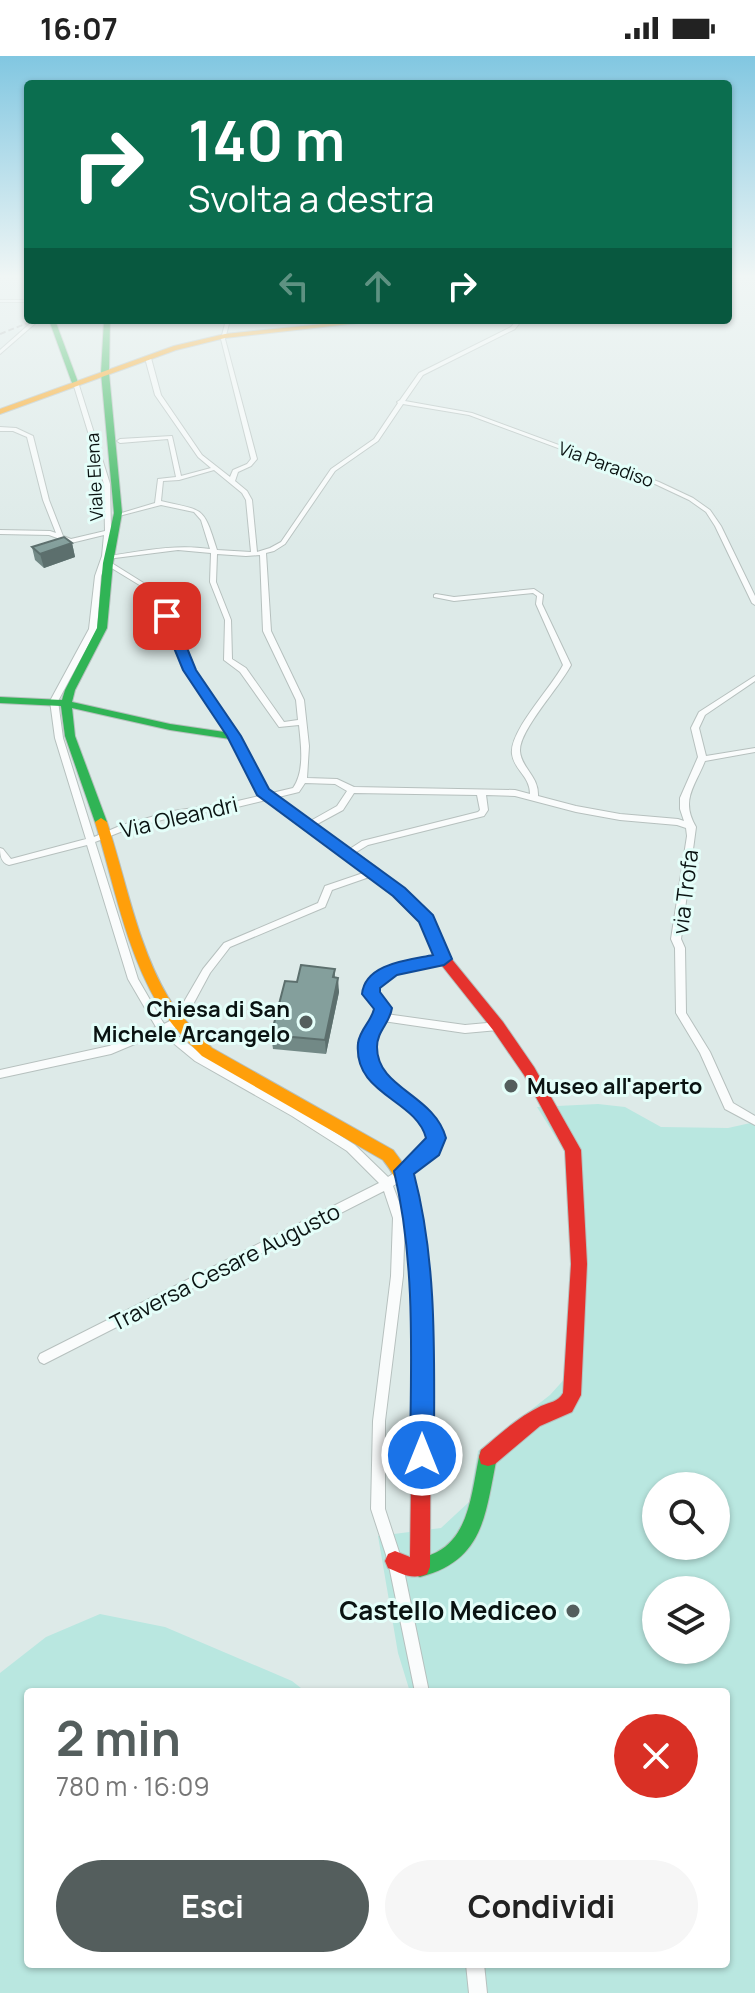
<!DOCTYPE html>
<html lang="it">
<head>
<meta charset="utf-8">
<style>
  :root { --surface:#fff; --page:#f6f6f6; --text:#222; --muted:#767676; --accent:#545e5d }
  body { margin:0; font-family:Manrope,sans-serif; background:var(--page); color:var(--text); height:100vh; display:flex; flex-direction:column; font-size:30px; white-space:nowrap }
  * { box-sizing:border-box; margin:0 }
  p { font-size:26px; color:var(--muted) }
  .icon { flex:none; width:44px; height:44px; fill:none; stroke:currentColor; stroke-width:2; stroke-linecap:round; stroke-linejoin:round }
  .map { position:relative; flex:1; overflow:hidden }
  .details { position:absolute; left:24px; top:1632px; width:706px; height:280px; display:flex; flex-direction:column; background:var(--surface); border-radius:8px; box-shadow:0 2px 6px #0004 }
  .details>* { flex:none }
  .top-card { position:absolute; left:24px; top:24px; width:708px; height:244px; border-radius:8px; box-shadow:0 2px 6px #0004; background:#0b6e4f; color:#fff; overflow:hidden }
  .controls { position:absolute; left:642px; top:1416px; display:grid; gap:16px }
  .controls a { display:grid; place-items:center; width:88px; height:88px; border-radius:50%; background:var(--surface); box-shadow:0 2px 6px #0004; font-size:40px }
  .pin { position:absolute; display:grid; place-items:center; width:68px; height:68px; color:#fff; margin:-34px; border-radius:16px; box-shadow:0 4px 12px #0006 }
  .me { position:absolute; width:88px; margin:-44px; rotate:0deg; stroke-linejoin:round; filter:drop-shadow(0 0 6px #0008) }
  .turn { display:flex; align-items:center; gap:28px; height:168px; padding:0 32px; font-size:36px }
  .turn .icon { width:104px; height:104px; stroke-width:2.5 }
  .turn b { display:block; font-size:56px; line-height:68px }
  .lanes { display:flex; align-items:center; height:76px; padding:0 32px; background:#0003; justify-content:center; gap:40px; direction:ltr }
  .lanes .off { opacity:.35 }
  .round { display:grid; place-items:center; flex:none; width:84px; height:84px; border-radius:42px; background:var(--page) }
  .overview { display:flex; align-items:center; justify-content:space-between; height:136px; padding:0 32px }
  h1 { font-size:48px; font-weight:700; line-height:60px; color:var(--accent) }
  .primary-button { display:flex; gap:16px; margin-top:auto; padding:16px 32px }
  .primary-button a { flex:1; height:92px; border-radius:48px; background:var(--accent); color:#fff; font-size:32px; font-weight:700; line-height:92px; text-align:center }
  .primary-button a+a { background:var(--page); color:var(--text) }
  .status { display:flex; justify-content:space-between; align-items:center; height:56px; padding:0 40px; background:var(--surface); direction:ltr }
  .status svg { height:22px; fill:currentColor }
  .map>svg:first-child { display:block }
</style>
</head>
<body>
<div class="status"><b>16:07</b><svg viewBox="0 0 49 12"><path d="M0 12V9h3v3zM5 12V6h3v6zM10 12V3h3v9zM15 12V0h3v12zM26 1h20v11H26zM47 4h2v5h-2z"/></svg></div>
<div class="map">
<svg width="755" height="1937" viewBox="0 0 755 1937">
  <rect width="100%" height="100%" fill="#ddeae8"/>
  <path fill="#b9e7e0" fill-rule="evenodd" d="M598,1048L625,1051L661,1071L728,1072L755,1066V1937H0V1617L46,1581L100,1558L165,1571L292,1625L306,1636H28V1908H726V1636H410L398,1597L378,1480L441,1472L469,1446L478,1395L550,1339L568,1319L575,1194L567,1154L568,1101L537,1051ZM656,1430H716V1490H656ZM656,1534H716V1594H656Z"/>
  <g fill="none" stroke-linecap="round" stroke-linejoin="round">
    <g stroke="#b6c0be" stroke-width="2">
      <g id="street">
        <rect x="0" y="244" width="28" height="2"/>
        <polygon points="34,264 38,265 0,298 0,294"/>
        <path d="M226,264H230L225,283L257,403L251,410L238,416L235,425L247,435L252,444L257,496L270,492L281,486L331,413L374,383L398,347L397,346L400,344L419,317L511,271L517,264H522L515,273L423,319L405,345L472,357L659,426L693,442L710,454L721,470L755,540V549L752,547L715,470L706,456L689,444L655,428L469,359L403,348L378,385L335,415L285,488L274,495L266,497L271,575L304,644L309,690L307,722L337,723L354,731L515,734L530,738C530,720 514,714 512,698C509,675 552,631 563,609L536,548L537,540L533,537L454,545L434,541V539L436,538L454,541L534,533L543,539L542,548L571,609C560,631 519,674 520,695C521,712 539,720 538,740L576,750L620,758L678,763L684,765L680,753V742L698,701L691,672L699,656L755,620V625L705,659L699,672L706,700L755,692V696L705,705C695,730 680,744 696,771L681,883L685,892L686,957L710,996L733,1047L755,1060V1069L725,1053L700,997L676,957L675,892L671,883L687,780L686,772L677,769L620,764L576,756L515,740L486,739L488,754L484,760L368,789L348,801L345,800L344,798L345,796L362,785L478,756L480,754L477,739L354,737L343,754L308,773L304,770L305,768L337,750L347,735L335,728L305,727L299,736L229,753L173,761L128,773L95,786L138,923L164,968L174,963L203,913L224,887L318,847L325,830L372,814H378L379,816L378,818L332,834L325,851L230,891L210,917L182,969L170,974L203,999L300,1054L355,1089L388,1121C400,1113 419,1104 426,1090C442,1061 367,1033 362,999C360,981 374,969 378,953L366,938L369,926L389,912L444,900L447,901L449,903L447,905L395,917L377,931L376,937L388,952L386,958L465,969L498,966L502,967L503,970L502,973L498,974L465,977L383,965C378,974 372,983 372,994C372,1035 473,1058 429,1103C419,1114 405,1122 393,1130L405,1162L403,1220L385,1365V1453L402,1505L429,1636H415L388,1505L371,1453L373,1365L391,1220L393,1162L384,1135L48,1306L44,1308L40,1306L38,1302L40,1298L379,1127L347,1095L292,1060L195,1005L161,977L111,998L0,1022V1014L109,990L156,971L128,923L87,789L9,809C1,807 0,799 0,792L3,793L11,803L86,783L55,682L50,645L89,573L95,520L102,500L104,479L71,487L49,479L0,478V474L50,475L56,477L43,444L27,381L13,375H0V371L16,372L33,380L49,444L63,480L71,483L105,475L104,428L73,327L78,326L110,428L111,473L114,475L111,477L108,500C144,495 174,488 210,493L201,464L194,456L161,449L115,461V459L155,447L158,423L176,421L168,383L120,387L117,385L120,383L172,380L181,420L211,412L198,401L155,339L145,302L148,300L151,302L161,339L202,399L230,421L233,414L247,408L251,403L221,283ZM214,414L242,437L246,444L251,496L217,494C203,450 205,455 161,445L163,425L179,424ZM178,494L211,497L210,526L225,564L224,604L240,616L279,671L299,669C301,689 305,715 293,732L229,747L173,755L122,769L94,781L63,682L58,645L97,573L101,520L105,508L146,533L155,544L186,614L231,682H234L238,680L194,614L160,542L150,531L110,506L106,505L107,503ZM217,498L246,500L260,499L263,575L296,644L298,664L284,666L246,612L232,603L231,564L216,526Z"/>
        <polygon points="466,1908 484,1908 487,1937 469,1937"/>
      </g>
    </g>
    <g stroke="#b6c0be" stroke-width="2">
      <g id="fast">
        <polygon points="49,264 55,264 79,329 72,327"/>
        <polygon points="104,264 110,264 109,317 122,457 113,507 107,572 75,634 72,646 170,668 238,678 268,734 379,813 434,864 435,867 434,870 424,870 371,819 259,739 230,683 170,674 72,652 75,680 107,766 101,770 95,766 65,680 61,650 0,647 0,641 62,644 65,634 97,572 103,507 114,457 101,317"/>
        <path d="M488,1392L495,1394L497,1401C485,1458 485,1504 420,1521L413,1518L410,1511L413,1504C421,1501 430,1500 437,1496C470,1479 472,1433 479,1401L481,1394Z"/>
      </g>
    </g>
    <g stroke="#b6c0be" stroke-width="2">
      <g id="slow">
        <polygon points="362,264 385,264 225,282 176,294 0,358 0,353 174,290 225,278"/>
        <path d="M101,762L107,766C126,824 137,888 168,941C180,960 196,976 212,992L393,1094C421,1128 424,1166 426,1208L424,1213L418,1215L412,1213L410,1208C408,1170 408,1134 383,1104L202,1000C186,984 170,968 158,948C125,892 114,827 95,766Z"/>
      </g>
    </g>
    <g stroke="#b6c0be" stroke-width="2">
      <g id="jam">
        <path d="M429,862L435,867L450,901L503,966L534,1011L581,1094L587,1208L581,1339L572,1356L540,1370L495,1408L488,1410L481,1408L479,1401L481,1394C500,1378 518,1361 541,1350C550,1346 558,1346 563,1337L571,1208L565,1095L524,1019L493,974L439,906L423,867Z"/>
        <path d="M418,1201L424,1203L426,1208L431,1279L430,1511L427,1518C412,1524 402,1518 388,1512L385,1505L388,1498L395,1495L410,1501L413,1279L410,1208L412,1203Z"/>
      </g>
    </g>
    <use href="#street" fill="#fafcfc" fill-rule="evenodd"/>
    <use href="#fast" fill="#30b455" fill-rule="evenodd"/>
    <use href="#slow" fill="#ff9f0a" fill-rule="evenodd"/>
    <use href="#jam" fill="#e5322d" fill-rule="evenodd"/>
    <polyline stroke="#b2b5b5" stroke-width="2" stroke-dasharray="6 3" stroke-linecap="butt" points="0,278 35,264"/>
  </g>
  <g fill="#728986">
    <polygon points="72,487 75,501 44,512 35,504 32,491"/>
    <polygon points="335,913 335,921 339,936 326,998 273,993 271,979"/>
  </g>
  <g fill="#5c6f6d">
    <polygon points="72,487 75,501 44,512 40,498"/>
    <polygon points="338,922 339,936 326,998 325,984"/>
  </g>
  <g fill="#849f9c" stroke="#5c6f6d" stroke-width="2">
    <polygon points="64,481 72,487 40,498 32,491"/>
    <polygon points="301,909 335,913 333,921 338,922 325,984 271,979 285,925 297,926"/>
  </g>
  <linearGradient id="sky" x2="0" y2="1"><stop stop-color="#81c7e1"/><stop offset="0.45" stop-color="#f0f6f5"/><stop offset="1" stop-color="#f0f6f5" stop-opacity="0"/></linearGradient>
  <rect width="755" height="490" fill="url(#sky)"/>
  <path fill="#1a73e8" stroke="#114b97" stroke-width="2" d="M163,557L174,560L196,614L241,680L269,733L405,832L433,859L452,903L444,909L397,919L380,932V936L392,952C390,967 377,975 377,991C377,1033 434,1038 446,1082L439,1099L414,1118C438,1209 434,1305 434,1399L430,1408L422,1411L413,1408L410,1399C411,1304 416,1208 394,1115L426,1082C416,1043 353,1039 358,987C360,973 371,966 374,953L362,938C365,907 409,904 433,899L419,866L393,840L257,739L227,680L183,614L161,560Z"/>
  <g fill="#545e5d" stroke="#e4fef9" stroke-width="3">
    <circle cx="306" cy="966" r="8"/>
    <circle cx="511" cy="1030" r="8"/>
    <circle cx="573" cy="1555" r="8"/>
  </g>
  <g text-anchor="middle" stroke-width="6" stroke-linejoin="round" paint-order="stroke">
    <g font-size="18" fill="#0a1312" stroke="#e4fef9">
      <text transform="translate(606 409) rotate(20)" y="6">Via Paradiso</text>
      <text transform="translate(95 421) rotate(-93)" y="6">Viale Elena</text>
    </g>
    <g font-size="22" fill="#0a1312" stroke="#e4fef9">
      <text transform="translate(179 761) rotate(-13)" y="8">Via Oleandri</text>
      <text transform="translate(685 836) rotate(-83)" y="8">via Trofa</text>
      <text transform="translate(225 1211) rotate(-27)" y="8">Traversa Cesare Augusto</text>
    </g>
    <g font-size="22" font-weight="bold" fill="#0a1312" stroke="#e4fef9" text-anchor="end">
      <text x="290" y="961">Chiesa di San<tspan x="290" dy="25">Michele Arcangelo</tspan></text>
      <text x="527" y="1038" text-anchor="start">Museo all'aperto</text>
    </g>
    <g font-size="26" font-weight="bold" fill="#0a1312" stroke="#e4fef9" text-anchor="end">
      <text x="557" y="1564">Castello Mediceo</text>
    </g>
  </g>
</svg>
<div class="controls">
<a><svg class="icon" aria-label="search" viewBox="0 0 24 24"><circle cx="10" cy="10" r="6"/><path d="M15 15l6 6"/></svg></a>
<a><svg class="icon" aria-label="layers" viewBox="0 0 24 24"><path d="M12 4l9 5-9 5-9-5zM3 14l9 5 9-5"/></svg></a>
</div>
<div class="pin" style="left:167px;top:560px;background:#d93025"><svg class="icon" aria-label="arrive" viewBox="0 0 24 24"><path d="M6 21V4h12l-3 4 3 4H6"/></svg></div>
<svg class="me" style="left:422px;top:1399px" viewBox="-20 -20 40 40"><circle r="17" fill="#1a73e8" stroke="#fff" stroke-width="3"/><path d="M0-11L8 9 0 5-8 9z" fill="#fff"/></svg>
<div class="top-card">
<div class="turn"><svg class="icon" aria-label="right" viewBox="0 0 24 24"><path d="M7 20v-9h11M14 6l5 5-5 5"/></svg><div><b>140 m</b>Svolta a destra</div></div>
<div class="lanes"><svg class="icon off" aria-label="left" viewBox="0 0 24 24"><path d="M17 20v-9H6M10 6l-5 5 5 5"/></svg><svg class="icon off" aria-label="ahead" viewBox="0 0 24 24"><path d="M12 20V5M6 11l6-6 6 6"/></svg><svg class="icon" aria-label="right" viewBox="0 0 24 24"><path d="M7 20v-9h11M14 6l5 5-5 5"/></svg></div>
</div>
<section class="details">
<div class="overview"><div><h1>2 min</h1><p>780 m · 16:09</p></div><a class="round" style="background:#d93025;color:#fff"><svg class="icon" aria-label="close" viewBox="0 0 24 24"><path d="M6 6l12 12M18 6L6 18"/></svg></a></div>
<div class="primary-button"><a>Esci</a><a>Condividi</a></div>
</section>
</div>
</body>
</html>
